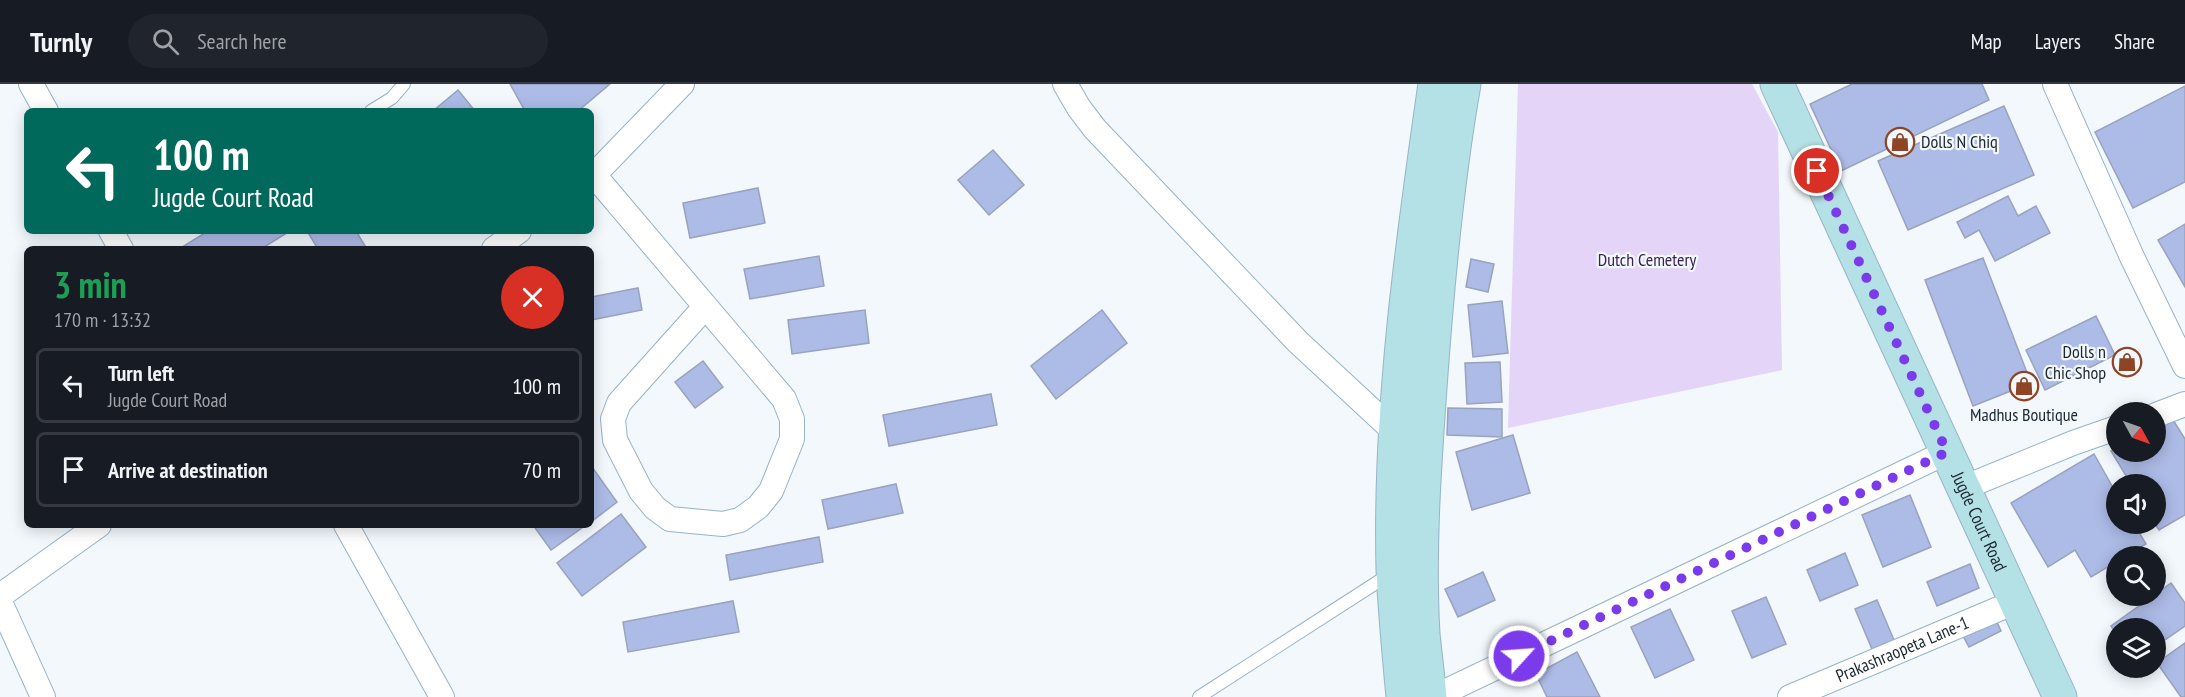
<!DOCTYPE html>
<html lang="en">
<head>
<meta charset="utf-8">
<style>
  :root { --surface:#171b24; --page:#20242c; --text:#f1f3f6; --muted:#9ea1a6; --line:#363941 }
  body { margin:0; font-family:"PT Sans Narrow",sans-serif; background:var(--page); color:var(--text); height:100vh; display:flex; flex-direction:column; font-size:22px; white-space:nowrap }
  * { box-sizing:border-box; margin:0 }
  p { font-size:20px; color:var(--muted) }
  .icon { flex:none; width:33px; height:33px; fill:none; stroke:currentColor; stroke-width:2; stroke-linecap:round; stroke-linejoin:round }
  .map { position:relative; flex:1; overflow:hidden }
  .drawer { position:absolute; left:24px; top:162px; width:570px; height:282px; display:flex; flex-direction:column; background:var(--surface); border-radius:9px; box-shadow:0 3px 15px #0003 }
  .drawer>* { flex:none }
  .banner { position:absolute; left:24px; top:24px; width:570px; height:126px; border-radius:9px; box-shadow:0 3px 15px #0003; background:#00695c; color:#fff; overflow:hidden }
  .needle { width:39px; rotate:130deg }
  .fabs { position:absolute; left:2106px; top:318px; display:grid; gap:12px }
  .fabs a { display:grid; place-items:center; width:60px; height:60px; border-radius:50%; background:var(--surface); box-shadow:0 3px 15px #0003; font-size:30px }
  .pin { position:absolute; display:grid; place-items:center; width:51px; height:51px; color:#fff; margin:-26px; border:3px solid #fff; border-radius:50%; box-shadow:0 2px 6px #0007 }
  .me { position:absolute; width:66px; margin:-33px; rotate:64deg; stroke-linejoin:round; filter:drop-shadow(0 0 4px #0008) }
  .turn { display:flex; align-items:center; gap:21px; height:126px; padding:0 30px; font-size:27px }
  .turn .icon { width:78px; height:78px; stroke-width:2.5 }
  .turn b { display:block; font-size:42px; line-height:51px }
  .round { display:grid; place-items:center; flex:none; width:63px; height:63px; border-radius:32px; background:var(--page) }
  .overview { display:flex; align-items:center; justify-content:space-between; height:102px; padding:0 30px }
  h1 { font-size:36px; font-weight:700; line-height:45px; color:#1e9e55 }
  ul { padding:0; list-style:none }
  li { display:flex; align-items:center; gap:18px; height:75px; margin:0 12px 9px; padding:0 18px; border:3px solid var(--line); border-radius:9px }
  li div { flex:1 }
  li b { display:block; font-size:22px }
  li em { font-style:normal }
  header { display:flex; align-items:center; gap:36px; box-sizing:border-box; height:84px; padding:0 30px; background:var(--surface); border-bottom:2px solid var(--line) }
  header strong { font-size:28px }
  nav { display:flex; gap:33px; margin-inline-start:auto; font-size:21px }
  .search { width:420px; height:54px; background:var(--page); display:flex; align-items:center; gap:15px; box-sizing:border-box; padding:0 21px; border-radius:33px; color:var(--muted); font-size:22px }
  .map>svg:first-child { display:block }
</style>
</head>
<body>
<header>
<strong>Turnly</strong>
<div class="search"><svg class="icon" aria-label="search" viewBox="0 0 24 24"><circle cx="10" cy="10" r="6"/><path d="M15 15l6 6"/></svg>Search here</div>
<nav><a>Map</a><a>Layers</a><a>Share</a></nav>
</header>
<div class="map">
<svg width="2185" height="613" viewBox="0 0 2185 613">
  <rect width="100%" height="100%" fill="#f2f8fc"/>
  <polygon fill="#e3d4f8" points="1518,0 1752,0 1778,48 1782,286 1508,344"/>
  <g fill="#adbbe7" stroke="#99a2be" stroke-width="1.5">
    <polygon points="510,0 610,0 578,27 525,27"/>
    <polygon points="1852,0 1982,0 1989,16 1841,87 1810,20"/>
    <polygon points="2185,2 2185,98 2133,124 2095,48"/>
    <polygon points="458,6 475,27 433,27"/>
    <polygon points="2004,22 2034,91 1908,146 1878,77"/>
    <polygon points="993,66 1024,101 989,131 958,96"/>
    <polygon points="758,104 765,139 690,154 683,119"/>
    <polygon points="2008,112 2018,132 2036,122 2050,149 1995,177 1979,146 1965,154 1957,138"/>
    <polygon points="2185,140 2185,203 2158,156"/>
    <polygon points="208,147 290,147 261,165 179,165"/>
    <polygon points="307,147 356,147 367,165 318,165"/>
    <polygon points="819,172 824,202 750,215 744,185"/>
    <polygon points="1983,174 2031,299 1973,322 1925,196"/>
    <polygon points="1471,175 1494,180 1488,208 1466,203"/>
    <polygon points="638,204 642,226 591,236 591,213"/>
    <polygon points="1502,217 1508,269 1473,273 1468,221"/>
    <polygon points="865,226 869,259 792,270 788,236"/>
    <polygon points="1102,226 1127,259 1056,315 1031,282"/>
    <polygon points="2096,232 2115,271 2045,306 2026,266"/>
    <polygon points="703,277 723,303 695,324 675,298"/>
    <polygon points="1500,278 1502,318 1467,320 1465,279"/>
    <polygon points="991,310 997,341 889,362 883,331"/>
    <polygon points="1448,324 1502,325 1502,353 1447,351"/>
    <polygon points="2173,336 2185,355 2185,431 2159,446 2155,440 2156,400 2131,400 2111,367 2116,364 2116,368 2156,368 2156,345"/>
    <polygon points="1513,351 1530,409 1472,426 1456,368"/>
    <polygon points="2094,370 2116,409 2116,440 2134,440 2146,460 2125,472 2116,472 2116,478 2091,493 2075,466 2048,483 2011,419"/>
    <polygon points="592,383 617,418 591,438 591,384"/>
    <polygon points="896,400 903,429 828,445 822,416"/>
    <polygon points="1910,411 1931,463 1883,483 1862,431"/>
    <polygon points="621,430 646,463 582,512 557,479"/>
    <polygon points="533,441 586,441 551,466"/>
    <polygon points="819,453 823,478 730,496 726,471"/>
    <polygon points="1845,469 1858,501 1820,517 1807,486"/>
    <polygon points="1970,480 1979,504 1937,522 1927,498"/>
    <polygon points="1483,488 1495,516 1458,533 1445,505"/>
    <polygon points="2171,499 2185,519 2185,542 2156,562 2156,544 2116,544 2116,550 2111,542"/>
    <polygon points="1766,513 1786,560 1752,574 1732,527"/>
    <polygon points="1877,516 1894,556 1872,565 1855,525"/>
    <polygon points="733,517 739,548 628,568 623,538"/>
    <polygon points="1670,525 1694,576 1655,594 1631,543"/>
    <polygon points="1996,536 2001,547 1969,563 1963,552"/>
    <polygon points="2185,559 2185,613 2181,613 2157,579"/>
    <polygon points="1577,568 1600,613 1547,613 1536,590"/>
  </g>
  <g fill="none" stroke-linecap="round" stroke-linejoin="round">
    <g stroke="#97b3c7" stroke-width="14">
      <g id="lane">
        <polyline points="371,27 392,14 404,0"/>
        <polyline points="1199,613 1390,490"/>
      </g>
    </g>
    <g stroke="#97b3c7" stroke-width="26">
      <g id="street">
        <polyline points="31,0 46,27"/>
        <polyline points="1065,0 1079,24 1095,45 1298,258 1395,348"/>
        <polyline points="2055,0 2132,173 2185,282"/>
        <polyline points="594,91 784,315 792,335 792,355 771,407 758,423 740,436 723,440 670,435 655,424 641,407 615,356 613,335 619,319 705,223"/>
        <polyline points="591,94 682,0"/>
        <polyline points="111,147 121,165"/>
        <polyline points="494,165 519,147"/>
        <polyline points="2156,331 2185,320"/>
        <polyline points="1963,404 2073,359 2116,344"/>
        <polyline points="346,441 442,613"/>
        <polyline points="0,512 99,441"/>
        <polyline points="0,518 43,613"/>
        <polyline points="1434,613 1947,368"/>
        <path id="s1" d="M1790,613L2015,518"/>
      </g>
    </g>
    <g stroke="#97b3c7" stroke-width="35">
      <g id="secondary">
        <path id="s2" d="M1777,0L2060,613"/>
        <path d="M1403,613C1399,571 1395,528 1393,486C1389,323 1412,160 1435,0"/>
        <path d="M1430,613C1428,592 1425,571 1423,550C1418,463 1425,376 1431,290C1438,193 1447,96 1464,0"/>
      </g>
    </g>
    <use href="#lane" stroke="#fff" stroke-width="12"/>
    <use href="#street" stroke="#fff" stroke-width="24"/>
    <use href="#secondary" stroke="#b3e1e5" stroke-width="33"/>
  </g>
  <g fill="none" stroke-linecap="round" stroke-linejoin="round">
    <polyline stroke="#7c3aed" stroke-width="10" stroke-dasharray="0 18" points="1519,572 1947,368 1817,87"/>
  </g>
  <defs>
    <g id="shop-ring" transform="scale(1.5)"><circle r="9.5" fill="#f2f8fc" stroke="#8d4525" stroke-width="1.5"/><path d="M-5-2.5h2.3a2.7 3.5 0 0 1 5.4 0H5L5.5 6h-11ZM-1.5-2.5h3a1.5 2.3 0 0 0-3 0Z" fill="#8d4525"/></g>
  </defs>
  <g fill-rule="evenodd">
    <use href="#shop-ring" x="1900" y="58"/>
    <use href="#shop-ring" x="2127" y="278"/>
    <use href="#shop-ring" x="2024" y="302"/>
  </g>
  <g text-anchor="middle" stroke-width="4.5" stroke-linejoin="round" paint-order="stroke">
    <g font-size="18" fill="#1b272e" stroke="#f2f8fc" text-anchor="start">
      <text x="1921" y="64">Dolls N Chiq</text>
      <text x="2106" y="274" text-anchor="end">Dolls n<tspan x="2106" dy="21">Chic Shop</tspan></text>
      <text x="2024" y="337" text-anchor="middle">Madhus Boutique</text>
    </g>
    <g font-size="18" fill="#3c2258" stroke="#f2f8fc">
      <text x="1647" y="182">Dutch Cemetery</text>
    </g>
    <g font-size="18" fill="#1b272e" stroke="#f2f8fc">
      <text dy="6" stroke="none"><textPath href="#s2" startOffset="482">Jugde Court Road</textPath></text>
      <text dy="6" stroke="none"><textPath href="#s1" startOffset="122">Prakashraopeta Lane-1</textPath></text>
    </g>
  </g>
</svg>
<div class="fabs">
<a><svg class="needle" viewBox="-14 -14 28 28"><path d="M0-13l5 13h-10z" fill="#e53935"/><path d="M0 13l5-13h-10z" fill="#9ea1a6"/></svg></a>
<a><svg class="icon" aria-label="sound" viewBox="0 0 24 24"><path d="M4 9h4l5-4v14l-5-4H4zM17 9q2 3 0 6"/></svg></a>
<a><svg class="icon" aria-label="search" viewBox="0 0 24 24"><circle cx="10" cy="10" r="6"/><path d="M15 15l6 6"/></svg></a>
<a><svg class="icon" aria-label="layers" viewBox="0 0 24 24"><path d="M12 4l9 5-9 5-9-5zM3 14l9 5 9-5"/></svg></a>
</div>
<div class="pin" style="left:1817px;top:87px;background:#d93025"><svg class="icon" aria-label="arrive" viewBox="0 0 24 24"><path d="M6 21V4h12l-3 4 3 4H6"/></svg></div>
<svg class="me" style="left:1519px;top:572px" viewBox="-20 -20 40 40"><circle r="17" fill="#7c3aed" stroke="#fff" stroke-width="3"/><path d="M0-11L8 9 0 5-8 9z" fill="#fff"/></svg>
<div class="banner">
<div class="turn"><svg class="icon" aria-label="left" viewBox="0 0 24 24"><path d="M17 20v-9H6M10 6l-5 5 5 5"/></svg><div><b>100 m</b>Jugde Court Road</div></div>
</div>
<section class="drawer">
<div class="overview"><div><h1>3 min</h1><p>170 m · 13:32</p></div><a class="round" style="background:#d93025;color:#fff"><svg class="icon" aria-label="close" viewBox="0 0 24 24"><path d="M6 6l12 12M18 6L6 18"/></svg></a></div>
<ul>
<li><svg class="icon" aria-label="left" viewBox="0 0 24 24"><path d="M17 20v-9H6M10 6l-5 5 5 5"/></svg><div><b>Turn left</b><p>Jugde Court Road</p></div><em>100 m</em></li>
<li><svg class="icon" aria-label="arrive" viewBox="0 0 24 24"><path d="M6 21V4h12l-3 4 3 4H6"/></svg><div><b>Arrive at destination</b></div><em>70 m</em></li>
</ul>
</section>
</div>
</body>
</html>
